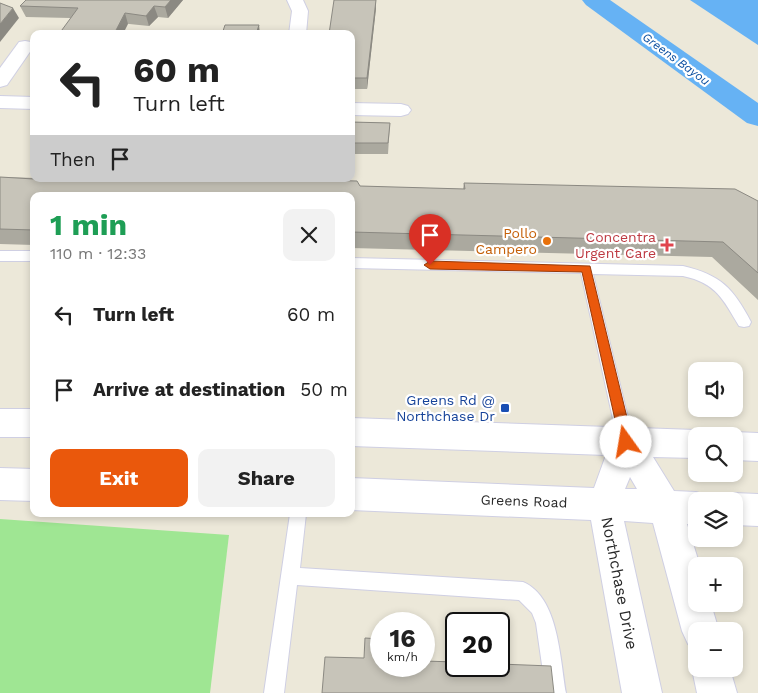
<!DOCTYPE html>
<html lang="en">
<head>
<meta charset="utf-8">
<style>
  :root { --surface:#fff; --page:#f2f2f2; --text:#222; --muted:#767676; --accent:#ea580c }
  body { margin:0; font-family:"Work Sans",sans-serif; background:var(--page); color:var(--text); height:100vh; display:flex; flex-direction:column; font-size:19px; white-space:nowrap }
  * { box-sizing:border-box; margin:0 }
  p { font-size:16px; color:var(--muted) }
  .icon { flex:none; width:28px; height:28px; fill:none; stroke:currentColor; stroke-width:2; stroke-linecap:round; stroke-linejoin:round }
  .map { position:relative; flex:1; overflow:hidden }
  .details { position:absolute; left:30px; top:192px; width:325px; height:325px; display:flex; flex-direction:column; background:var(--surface); border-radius:10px; box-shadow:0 2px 8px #0003 }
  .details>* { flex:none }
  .guide { position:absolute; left:30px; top:30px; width:325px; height:152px; border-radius:10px; box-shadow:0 2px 8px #0003; background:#fff; color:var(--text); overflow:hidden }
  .buttons { position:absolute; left:688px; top:362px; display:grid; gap:10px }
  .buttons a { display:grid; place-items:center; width:55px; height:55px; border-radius:10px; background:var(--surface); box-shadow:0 2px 8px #0003; font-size:25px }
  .speed { position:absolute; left:370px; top:612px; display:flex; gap:10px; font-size:25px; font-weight:700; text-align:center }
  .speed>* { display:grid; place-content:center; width:65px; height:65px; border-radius:50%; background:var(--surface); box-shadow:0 2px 8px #0003; line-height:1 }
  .speed small { font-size:12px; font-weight:400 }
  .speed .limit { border:2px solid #111; border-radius:8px; background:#fff; color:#111 }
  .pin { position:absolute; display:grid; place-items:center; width:42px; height:42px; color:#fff; margin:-51px -21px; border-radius:50% 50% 50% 0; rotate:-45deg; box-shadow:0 0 5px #0007 }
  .pin .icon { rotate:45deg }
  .me { position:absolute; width:55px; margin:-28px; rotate:347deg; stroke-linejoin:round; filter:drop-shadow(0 0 4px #0008) }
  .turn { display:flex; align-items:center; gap:18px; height:105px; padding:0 20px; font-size:22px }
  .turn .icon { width:65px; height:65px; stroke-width:2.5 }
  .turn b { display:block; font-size:35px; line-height:42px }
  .then { display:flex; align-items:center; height:48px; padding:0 20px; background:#0003; gap:10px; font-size:19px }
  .round { display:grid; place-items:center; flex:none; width:52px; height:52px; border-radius:10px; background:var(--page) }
  .head { display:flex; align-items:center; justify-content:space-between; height:85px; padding:0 20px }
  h1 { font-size:30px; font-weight:700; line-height:38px; color:#1e9e55 }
  .cta { display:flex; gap:10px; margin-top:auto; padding:10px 20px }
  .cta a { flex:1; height:58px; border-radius:10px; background:var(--accent); color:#fff; font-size:20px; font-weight:700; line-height:58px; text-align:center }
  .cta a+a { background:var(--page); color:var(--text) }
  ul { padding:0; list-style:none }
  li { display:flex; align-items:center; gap:15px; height:75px; padding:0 20px }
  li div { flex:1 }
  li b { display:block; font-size:19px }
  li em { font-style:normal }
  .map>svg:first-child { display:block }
</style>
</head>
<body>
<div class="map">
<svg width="758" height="693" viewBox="0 0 758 693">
  <rect width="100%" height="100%" fill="#ece8d9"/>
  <polygon fill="#9fe693" points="0,519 229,535 210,693 0,693"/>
  <polygon fill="#66b2f4" points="690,0 758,0 758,45"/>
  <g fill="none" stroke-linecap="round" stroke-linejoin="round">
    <polygon fill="#66b2f4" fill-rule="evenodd" points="582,0 610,0 758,103 758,126 747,123 586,5"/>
    <g stroke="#cfcfe3" stroke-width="2">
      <g id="lane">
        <rect x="0" y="251" width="34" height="10"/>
        <path d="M351,258L683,266C721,275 733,288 751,322L749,326L744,327L739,326C723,299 716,283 683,276L593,274L634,442L631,447L626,449L621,447L618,442L581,273L351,268Z"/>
        <path d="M290,514H306L300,568L523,582C559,597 560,660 566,693H546L536,623L532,613L519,600L297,585L284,693H264Z"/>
      </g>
    </g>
    <g stroke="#cfcfe3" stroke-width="2">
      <g id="street">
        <polygon points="287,0 303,0 308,11 306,34 289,34 292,11"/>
        <polygon points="25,41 31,42 34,46 7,85 0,87 0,68 19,42"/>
        <polygon points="0,96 34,97 34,109 0,108"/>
        <polygon points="351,103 401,104 408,106 411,110 408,114 401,116 351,115"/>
      </g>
    </g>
    <g stroke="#cfcfe3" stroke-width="2">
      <g id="secondary">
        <rect x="0" y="409" width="34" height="28"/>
        <path d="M351,418L696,430L707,434L708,436H696V458L653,457L674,491L696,492L708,496L710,501H696V524H687L700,566H696V604H711L719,631H696V648L688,644L682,631L653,523L624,521L662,693H622L591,520L351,510V478L594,488L606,455L351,446ZM630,477L637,489H625Z"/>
        <polygon points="734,432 758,433 758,461 734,460 734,436 723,436"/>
        <polygon points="0,468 34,469 34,501 0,500"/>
        <polygon points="734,493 758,494 758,526 734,525 734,501 721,501 722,497"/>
        <polygon points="696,658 696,669 730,669 737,693 697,693 692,669"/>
      </g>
    </g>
    <use href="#lane" fill="#fff" fill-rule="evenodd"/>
    <use href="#street" fill="#fff" fill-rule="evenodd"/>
    <use href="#secondary" fill="#fff" fill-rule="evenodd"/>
  </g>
  <g fill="#aba99f">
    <polygon points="183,0 168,18 158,17 149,26 70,18 26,17 20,6"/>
    <polygon points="376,0 376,8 367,89 351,89 351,34"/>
    <polygon points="351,122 390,123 388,154 351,154"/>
    <polygon points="0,177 463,189 464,183 758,201 758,300 712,257 351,248 351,196 34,196 34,245 0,244"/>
  </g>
  <g fill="#8b8982">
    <polygon points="171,0 183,0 168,18 165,7"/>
    <polygon points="376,0 376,8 367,89 367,78"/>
    <polygon points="154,6 158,17 149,26 146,16"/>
    <polygon points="13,8 19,18 0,42 0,24"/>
    <polygon points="125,13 128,24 123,34 114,34"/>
    <polygon points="259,25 260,34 256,34"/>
  </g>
  <g fill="#c7c4b9" stroke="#8b8982">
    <polygon points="26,0 171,0 165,7 154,6 146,16 125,13 114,34 59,34 78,8 20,6"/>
    <polygon points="334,0 376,0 367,78 351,78 351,34 329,34"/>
    <polygon points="0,3 13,8 0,24"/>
    <polygon points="225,25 259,25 256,34 222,34"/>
    <polygon points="351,122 390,123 388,143 351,143"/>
    <polygon points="34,137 34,143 31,142"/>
    <polygon points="0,177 34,179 270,179 357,181 360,186 465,189 464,183 735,189 758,201 758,273 723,242 351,232 351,196 34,196 34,230 0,229"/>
    <polygon points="365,638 381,639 381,666 424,666 424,661 456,662 456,666 499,666 499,664 551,666 554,693 322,693 325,657 364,658"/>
  </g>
  <polygon fill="#ea580c" stroke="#983908" points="430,261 590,266 633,442 631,446 626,448 622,446 620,442 582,272 430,269 424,265"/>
  <circle fill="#e8710a" stroke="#fff" stroke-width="2" cx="547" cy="241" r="5"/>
  <path fill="#e0444e" stroke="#fff" stroke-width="2" d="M664.5 237.5h5v5h5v5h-5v5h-5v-5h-5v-5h5z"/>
  <rect fill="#1a4fb4" stroke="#fff" stroke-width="2" x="500" y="403" width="10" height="10" rx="2.5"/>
  <g text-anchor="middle" stroke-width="4.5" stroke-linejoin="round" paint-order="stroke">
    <g font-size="12" font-style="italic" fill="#074c9f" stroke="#fff">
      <text transform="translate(676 59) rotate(36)" y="4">Greens Bayou</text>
    </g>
    <g font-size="14" fill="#c56008" stroke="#fff" text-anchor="end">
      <text x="537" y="238">Pollo<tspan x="537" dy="16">Campero</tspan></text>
    </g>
    <g font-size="14" fill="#be3a42" stroke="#fff" text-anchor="end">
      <text x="656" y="242">Concentra<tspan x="656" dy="16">Urgent Care</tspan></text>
    </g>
    <g font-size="14" fill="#164399" stroke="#fff" text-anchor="end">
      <text x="495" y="405">Greens Rd @<tspan x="495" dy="16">Northchase Dr</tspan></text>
    </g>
    <g font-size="14" fill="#292929" stroke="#fff">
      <text transform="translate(524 501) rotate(2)" y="5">Greens Road</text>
    </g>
    <g font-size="16" fill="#292929" stroke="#fff">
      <text transform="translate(620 583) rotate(79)" y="6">Northchase Drive</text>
    </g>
  </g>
</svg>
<div class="buttons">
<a><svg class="icon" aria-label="sound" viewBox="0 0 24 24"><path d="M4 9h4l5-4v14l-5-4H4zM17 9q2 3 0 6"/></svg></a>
<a><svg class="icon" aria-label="search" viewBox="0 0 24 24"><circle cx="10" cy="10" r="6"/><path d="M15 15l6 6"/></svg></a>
<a><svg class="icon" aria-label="layers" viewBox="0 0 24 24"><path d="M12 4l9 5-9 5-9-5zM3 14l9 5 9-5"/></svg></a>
<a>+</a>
<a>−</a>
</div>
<div class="speed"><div>16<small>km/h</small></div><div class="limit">20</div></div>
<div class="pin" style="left:430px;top:265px;background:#d93025"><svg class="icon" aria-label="arrive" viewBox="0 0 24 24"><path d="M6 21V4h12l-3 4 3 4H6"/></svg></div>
<svg class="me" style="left:626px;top:442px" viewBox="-20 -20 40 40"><circle r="19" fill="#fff"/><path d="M0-13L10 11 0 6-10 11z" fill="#ea580c"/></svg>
<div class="guide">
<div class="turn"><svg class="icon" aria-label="left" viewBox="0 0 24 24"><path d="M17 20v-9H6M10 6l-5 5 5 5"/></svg><div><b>60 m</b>Turn left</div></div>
<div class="then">Then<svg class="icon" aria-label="arrive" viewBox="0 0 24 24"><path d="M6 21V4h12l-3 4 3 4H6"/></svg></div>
</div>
<section class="details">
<div class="head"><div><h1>1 min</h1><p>110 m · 12:33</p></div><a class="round"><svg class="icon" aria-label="close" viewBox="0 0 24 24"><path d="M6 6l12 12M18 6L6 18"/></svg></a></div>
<ul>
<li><svg class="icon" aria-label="left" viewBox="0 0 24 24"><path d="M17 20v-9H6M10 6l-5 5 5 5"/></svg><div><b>Turn left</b></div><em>60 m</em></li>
<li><svg class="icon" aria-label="arrive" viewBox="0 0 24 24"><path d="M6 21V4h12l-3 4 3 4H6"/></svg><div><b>Arrive at destination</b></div><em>50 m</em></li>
</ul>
<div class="cta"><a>Exit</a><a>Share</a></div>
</section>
</div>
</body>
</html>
